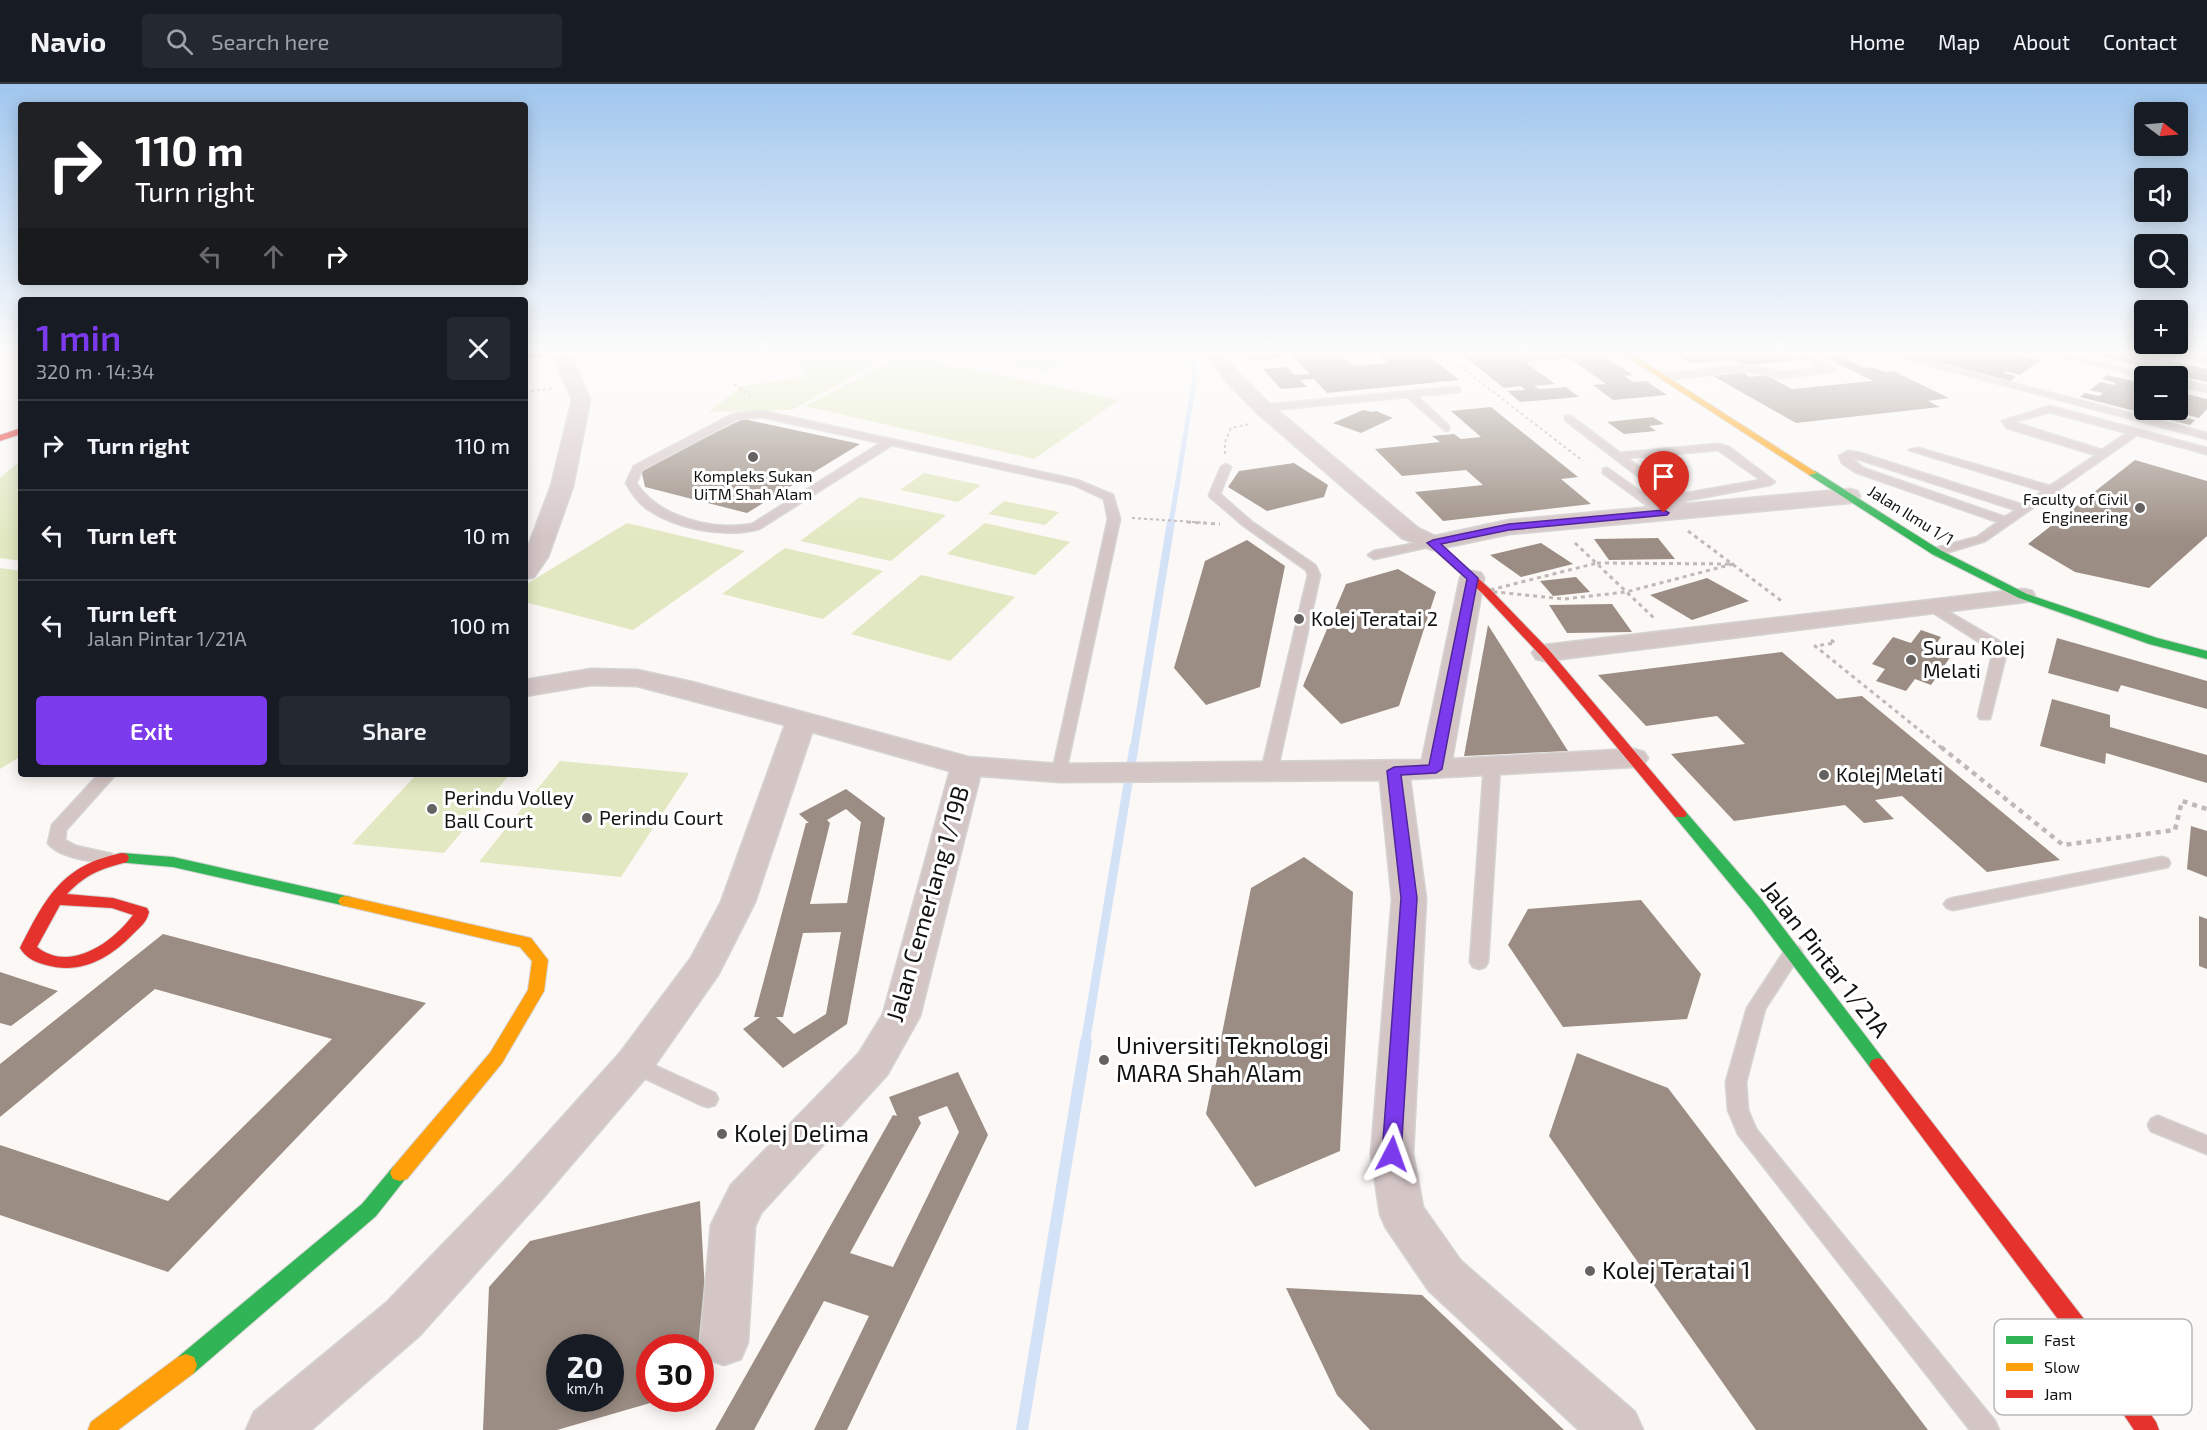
<!DOCTYPE html>
<html lang="en">
<head>
<meta charset="utf-8">
<style>
  :root { --surface:#171b24; --page:#242831; --text:#f1f3f6; --muted:#9ea1a6; --line:#363941; --accent:#7c3aed }
  body { margin:0; font-family:"Exo 2",sans-serif; background:var(--page); color:var(--text); height:100vh; display:flex; flex-direction:column; font-size:22px; white-space:nowrap }
  * { box-sizing:border-box; margin:0 }
  p { font-size:20px; color:var(--muted) }
  .icon { flex:none; width:33px; height:33px; fill:none; stroke:currentColor; stroke-width:2; stroke-linecap:round; stroke-linejoin:round }
  .map { position:relative; flex:1; overflow:hidden }
  .drawer { position:absolute; left:18px; top:213px; width:510px; height:480px; display:flex; flex-direction:column; background:var(--surface); border-radius:6px; box-shadow:0 3px 15px #0003 }
  .drawer>* { flex:none }
  .top-card { position:absolute; left:18px; top:18px; width:510px; height:183px; border-radius:6px; box-shadow:0 3px 15px #0003; background:#202124; color:#fff; overflow:hidden }
  .needle { width:39px; rotate:106deg }
  .fabs { position:absolute; left:2134px; top:18px; display:grid; gap:12px }
  .fabs a { display:grid; place-items:center; width:54px; height:54px; border-radius:6px; background:var(--surface); box-shadow:0 3px 15px #0003; font-size:30px }
  .speed { position:absolute; left:546px; top:1250px; display:flex; gap:12px; font-size:30px; font-weight:700; text-align:center }
  .speed>* { display:grid; place-content:center; width:78px; height:78px; border-radius:50%; background:var(--surface); box-shadow:0 3px 15px #0003; line-height:1 }
  .speed small { font-size:15px; font-weight:400 }
  .speed .limit { border:9px solid #d22; background:#fff; color:#111 }
  .pin { position:absolute; display:grid; place-items:center; width:51px; height:51px; color:#fff; margin:-62px -26px; border-radius:50% 50% 50% 0; rotate:-45deg; box-shadow:0 0 6px #0007 }
  .pin .icon { rotate:45deg }
  .me { position:absolute; width:66px; margin:-33px; rotate:4deg; stroke-linejoin:round; filter:drop-shadow(0 0 4px #0008) }
  .turn { display:flex; align-items:center; gap:21px; height:126px; padding:0 18px; font-size:27px }
  .turn .icon { width:78px; height:78px; stroke-width:2.5 }
  .turn b { display:block; font-size:42px; line-height:51px }
  .lanes { display:flex; align-items:center; height:57px; padding:0 18px; background:#0003; justify-content:center; gap:30px; direction:ltr }
  .lanes .off { opacity:.35 }
  .round { display:grid; place-items:center; flex:none; width:63px; height:63px; border-radius:6px; background:var(--page) }
  .head { display:flex; align-items:center; justify-content:space-between; height:102px; padding:0 18px }
  h1 { font-size:36px; font-weight:600; line-height:45px; color:var(--accent) }
  .action { display:flex; gap:12px; margin-top:auto; padding:12px 18px }
  .action a { flex:1; height:69px; border-radius:6px; background:var(--accent); color:#fff; font-size:24px; font-weight:600; line-height:69px; text-align:center }
  .action a+a { background:var(--page); color:var(--text) }
  ul { padding:0; list-style:none }
  li { display:flex; align-items:center; gap:18px; height:90px; padding:0 18px; border-top:2px solid var(--line) }
  li div { flex:1 }
  li b { display:block; font-size:22px }
  li em { font-style:normal }
  header { display:flex; align-items:center; gap:36px; box-sizing:border-box; height:84px; padding:0 30px; background:var(--surface); border-bottom:2px solid var(--line) }
  header strong { font-size:28px }
  nav { display:flex; gap:33px; margin-inline-start:auto; font-size:21px }
  .search { width:420px; height:54px; background:var(--page); display:flex; align-items:center; gap:15px; box-sizing:border-box; padding:0 21px; border-radius:6px; color:var(--muted); font-size:22px }
  .map>svg:first-child { display:block }
</style>
</head>
<body>
<header>
<strong>Navio</strong>
<div class="search"><svg class="icon" aria-label="search" viewBox="0 0 24 24"><circle cx="10" cy="10" r="6"/><path d="M15 15l6 6"/></svg>Search here</div>
<nav><a>Home</a><a>Map</a><a>About</a><a>Contact</a></nav>
</header>
<div class="map">
<svg width="2207" height="1346" viewBox="0 0 2207 1346">
  <rect width="100%" height="100%" fill="#fbf8f6"/>
  <g fill="#e2e8c1">
    <polygon points="795,267 883,267 875,280 792,326 708,328 743,302 807,293"/>
    <polygon points="949,267 1086,267 1048,288"/>
    <polygon points="903,271 1119,316 1034,375 805,322"/>
    <polygon points="21,376 21,477 0,474 0,394"/>
    <polygon points="924,389 981,401 958,418 900,406"/>
    <polygon points="860,413 946,431 891,477 800,457"/>
    <polygon points="1004,417 1059,428 1045,441 988,430"/>
    <polygon points="627,439 745,467 633,546 525,518 525,501"/>
    <polygon points="985,439 1070,458 1035,491 947,470"/>
    <polygon points="785,464 883,487 823,535 722,510"/>
    <polygon points="0,484 21,487 21,672 0,685"/>
    <polygon points="921,491 1015,513 950,577 851,550"/>
    <polygon points="560,677 689,689 621,793 479,778"/>
    <polygon points="417,690 510,690 444,769 352,760"/>
  </g>
  <g fill="none" stroke-linecap="round" stroke-linejoin="round">
    <polyline stroke="#d4e2f8" stroke-width="5" points="1171,439 1195,291 1190,267"/>
    <polyline stroke="#d4e2f8" stroke-width="8" points="1134,665 1171,438"/>
    <polyline stroke="#d4e2f8" stroke-width="9" points="1085,960 1134,663"/>
    <polyline stroke="#d4e2f8" stroke-width="12" points="1022,1346 1086,958"/>
  </g>
  <g fill="#9b8d83" fill-rule="evenodd">
    <polygon points="525,267 542,267 543,273 525,275"/>
    <polygon points="1242,267 1276,267 1284,274 1251,277"/>
    <polygon points="1287,267 1341,267 1338,268 1354,282 1388,279 1373,267 1423,267 1459,296 1327,309 1314,295 1300,296 1307,303 1281,305 1263,285 1287,283 1294,291 1310,290"/>
    <polygon points="1457,267 1595,267 1633,291 1624,292 1633,298 1646,297 1667,311 1613,316 1593,301 1606,300 1569,274 1525,278 1555,300 1534,302 1539,305 1566,303 1579,313 1520,318 1507,307 1525,306 1521,302 1504,304"/>
    <polygon points="1670,267 1780,267 1798,276 1743,281 1733,275 1691,279"/>
    <polygon points="1930,267 1997,268 2000,267 2040,276 2020,291 2006,287 2003,289 2016,292 2011,297 1915,272 1920,269 1933,272 1937,269"/>
    <polygon points="2077,267 2127,267 2207,285 2207,298"/>
    <polygon points="1840,272 1864,284 1873,283 1884,288 1893,287 1949,314 1928,317 1940,323 1796,339 1713,292 1744,289 1750,293 1766,291 1792,305 1873,297 1827,274"/>
    <polygon points="2107,291 2145,300 2145,326 2178,326 2178,308 2207,315 2207,325 2199,334 2183,330 2180,332 2195,336 2190,341 2080,313 2085,309 2099,312 2103,309 2090,306 2100,298 2113,301 2116,299 2102,295"/>
    <polygon points="1491,323 1578,393 1561,395 1591,420 1443,437 1415,408 1483,401 1466,386 1402,392 1375,365 1440,358 1432,352 1454,350 1461,355 1481,353 1451,327"/>
    <polygon points="1363,326 1372,328 1376,327 1393,334 1361,349 1333,339"/>
    <polygon points="1653,333 1664,340 1649,342 1656,347 1624,350 1607,338"/>
    <polygon points="743,335 860,360 747,429 645,403 641,385"/>
    <polygon points="2135,376 2207,397 2207,452 2149,504 2075,488 2028,460"/>
    <polygon points="1294,379 1328,401 1324,413 1267,427 1228,403 1239,387"/>
    <polygon points="1658,454 1675,475 1609,476 1594,455"/>
    <polygon points="1247,456 1285,482 1260,603 1206,621 1174,584 1205,477"/>
    <polygon points="1541,459 1573,480 1521,493 1490,471"/>
    <polygon points="1398,485 1436,508 1399,622 1341,640 1303,602 1346,500"/>
    <polygon points="1576,493 1590,508 1553,512 1540,497"/>
    <polygon points="1707,494 1749,517 1692,536 1650,511"/>
    <polygon points="1612,520 1632,548 1567,549 1549,521"/>
    <polygon points="1488,541 1568,667 1464,672"/>
    <polygon points="1921,546 1941,553 1932,566 1951,572 1931,601 1915,595 1906,607 1876,597 1885,585 1872,580 1893,553 1911,559"/>
    <polygon points="2057,554 2207,597 2207,625 2121,601 2118,608 2048,589"/>
    <polygon points="1782,568 1837,615 1862,612 2060,776 1987,788 1902,712 1875,716 1894,735 1864,739 1845,721 1734,737 1671,670 1745,660 1717,632 1646,642 1598,591"/>
    <polygon points="2052,615 2110,631 2110,643 2207,671 2207,699 2106,669 2105,680 2040,662"/>
    <path d="M846,705L885,734L847,940L783,984L743,945L760,933H754L806,739H809L799,730ZM846,725L861,738L847,819L810,820L830,739L827,736ZM841,848L826,930L794,950L776,933H783L803,849Z"/>
    <polygon points="2191,742 2207,747 2207,793 2187,785"/>
    <polygon points="1304,773 1353,808 1340,1067 1255,1103 1206,1030 1251,804"/>
    <polygon points="1641,816 1701,890 1687,935 1563,943 1508,861 1528,825"/>
    <polygon points="2199,832 2207,835 2207,885 2199,882"/>
    <polygon points="163,850 426,919 168,1188 0,1131 0,1061 168,1117 332,955 155,905 0,1033 0,980"/>
    <polygon points="0,888 58,907 11,942 0,939"/>
    <polygon points="1577,969 1668,1004 1928,1346 1756,1346 1549,1052"/>
    <path d="M958,988L988,1051L847,1346H814L869,1232L824,1217L754,1346H715L893,1031L897,1032L889,1013ZM947,1022L959,1048L893,1183L850,1169L921,1039L918,1033Z"/>
    <path d="M700,1117L708,1263L700,1273V1263H650V1314L664,1315L557,1346H483L489,1203L530,1157ZM560,1263H610V1314H560Z"/>
    <polygon points="1286,1204 1422,1211 1564,1346 1370,1346 1337,1311"/>
  </g>
  <g fill="none" stroke-linecap="round" stroke-linejoin="round">
    <g stroke="#d5d3d2" stroke-width="3">
      <g id="lane">
        <polygon points="1789,267 1799,267 1834,285 1830,288 1781,294 1745,287 1664,296 1659,293 1664,290 1745,281 1781,288 1820,284"/>
        <polygon points="1876,267 1888,267 2207,349 2207,355"/>
        <polygon points="2038,267 2051,267 2159,292 2145,293"/>
        <polygon points="2178,295 2207,302 2207,308 2178,301"/>
        <polygon points="1457,303 1460,304 1460,308 1417,312 1449,342 1449,346 1446,347 1407,313 1263,327 1258,324 1263,321"/>
        <path d="M2050,322L2207,364V370L2137,351L1985,457L1936,472L1930,468L1932,465L1977,453L1998,438L1855,388L1842,379L1839,372L1848,367L1860,369L2023,421L2043,407L1909,366L1918,364L2050,402L2096,371L2007,344L2002,337ZM2050,328L2127,349L2102,366L2013,338ZM1850,373L1855,374L2016,426L2005,433L1863,384Z"/>
        <path d="M762,327L1077,396L1113,411L1120,435L1065,692L1060,694L1052,689L1108,435L1104,415L1074,401L892,361L759,445C724,454 676,445 646,424C637,417 632,409 626,399L634,382L733,330ZM762,333L881,359L752,440C712,447 659,434 636,399L642,386L738,335Z"/>
        <path d="M1565,332H1571L1620,369L1718,360L1729,363L1775,398L1770,401L1683,417L1688,421L1686,423H1678L1565,336ZM1718,366L1761,396L1676,411L1627,374Z"/>
        <polygon points="1226,380 1231,383 1220,410 1252,438 1315,481 1320,491 1277,688 1269,693 1261,688 1308,491 1306,486 1244,442 1210,413 1209,411 1221,383"/>
        <polygon points="1607,384 1668,427 1668,431 1660,431 1603,389 1603,385"/>
        <polygon points="1433,456 1439,459 1437,461 1374,475 1368,471 1374,467"/>
        <polygon points="1930,517 1999,557 2007,567 1990,635 1980,635 1978,632 1993,567 1926,524 1924,521 1926,518"/>
        <polygon points="1492,677 1500,682 1488,878 1485,883 1479,885 1473,883 1470,878 1484,682"/>
        <path d="M99,690H116L66,746L65,756L76,762L112,770L114,774L112,778L106,780C89,776 59,774 48,759L52,741Z"/>
        <polygon points="2162,773 2168,775 2170,779 2168,783 1953,826 1947,824 1944,820 1947,816 1953,814"/>
        <polygon points="1793,861 1799,863 1802,868 1765,925 1746,998 1748,1026 1756,1045 1995,1337 1999,1346 1970,1346 1738,1050 1728,1026 1726,998 1747,924 1787,863"/>
        <polygon points="634,972 715,1009 718,1015 715,1021 708,1023 701,1021 627,986 624,980 627,974"/>
        <polygon points="2158,1032 2207,1052 2207,1070 2151,1047 2148,1041 2151,1035"/>
      </g>
    </g>
    <g stroke="#d5d3d2" stroke-width="3">
      <g id="street">
        <polygon points="552,267 569,267 590,316 573,402 548,473 534,493 525,495 525,471 551,402 572,316"/>
        <polygon points="1206,267 1222,267 1238,289 1270,320 1418,444 1435,452 1509,436 1849,405 1857,407 1860,412 1857,417 1849,419 1509,450 1433,466 1402,454 1256,328 1226,297"/>
        <polygon points="2163,267 2207,269 2207,279 2166,271"/>
        <polygon points="1472,487 1481,489 1484,494 1452,675 1633,665 1644,668 1648,674 1644,680 1633,683 1410,695 1426,815 1413,1070 1423,1123 1461,1177 1635,1328 1643,1346 1579,1346 1429,1207 1386,1144 1380,1130 1371,1070 1392,815 1380,696 1060,698 980,692 920,932 887,991 761,1129 755,1142 748,1258 741,1275 724,1281 707,1275 700,1258 711,1141 731,1101 859,969 883,930 950,687 812,648 755,818 718,891 648,991 541,1116 420,1251 311,1346 246,1346 254,1328 386,1219 511,1090 620,969 691,874 721,818 785,641 637,602 591,601 525,612 525,596 591,585 637,586 692,598 968,673 1060,680 1422,676 1460,494 1463,489"/>
        <polygon points="2023,505 2032,507 2035,512 2032,517 1545,577 1536,575 1532,569 1536,563 1545,561"/>
      </g>
    </g>
    <g stroke="#d5d3d2" stroke-width="2">
      <g id="fast">
        <polygon points="1809,387 1815,387 1940,466 2027,510 2157,554 2207,567 2207,575 2149,560 2019,514 1932,470 1809,391"/>
        <polygon points="1680,725 1685,727 1762,816 1884,976 1887,981 1884,986 1878,988 1872,986 1750,824 1675,733 1673,730"/>
        <polygon points="122,769 173,773 346,812 351,813 354,817 351,821 346,822 173,783 117,778 115,774 117,770"/>
        <polygon points="400,1081 407,1083 410,1089 376,1132 194,1289 186,1292 178,1289 175,1281 178,1273 362,1120 393,1083"/>
      </g>
    </g>
    <g stroke="#d5d3d2" stroke-width="2">
      <g id="slow">
        <polygon points="1618,267 1627,267 1817,389 1809,391"/>
        <polygon points="346,812 531,854 548,876 544,907 502,979 407,1095 400,1097 393,1095 390,1089 393,1083 490,969 528,906 532,877 520,863 341,821 338,817 341,813"/>
        <polygon points="186,1270 194,1273 197,1281 194,1289 118,1346 88,1346 91,1338 178,1273"/>
      </g>
    </g>
    <g stroke="#d5d3d2" stroke-width="2">
      <g id="jam">
        <polygon points="21,344 21,350 0,357 0,351"/>
        <polygon points="1433,456 1437,457 1490,505 1549,566 1685,727 1687,730 1685,733 1675,733 1541,572 1482,509 1429,461 1428,459"/>
        <path d="M122,769L127,770L129,774L127,778C101,785 87,789 67,810L113,814L147,824L149,828C147,838 140,843 133,850C110,874 81,891 46,881C35,878 26,874 20,864C46,813 62,781 122,769ZM60,821L112,824L133,831C112,859 70,889 37,863Z"/>
        <polygon points="1878,974 1884,976 2094,1248 2156,1338 2159,1346 2134,1346 2078,1262 1872,986 1869,981 1872,976"/>
      </g>
    </g>
    <g stroke="#c1b8b7" stroke-width="2" stroke-dasharray="3 3" stroke-linecap="butt">
      <polyline points="1440,267 1583,377"/>
      <polyline points="734,300 753,314"/>
      <polyline points="525,308 553,304"/>
      <polyline points="1225,370 1225,358 1231,344 1250,340"/>
      <polyline points="1132,434 1209,439"/>
    </g>
    <g stroke="#c1b8b7" stroke-width="3" stroke-dasharray="4 4" stroke-linecap="butt">
      <polyline points="1187,438 1220,440"/>
      <polyline points="1688,447 1783,518"/>
      <polyline points="1575,459 1654,534"/>
      <polygon points="1597,479 1733,480 1626,508 1564,515 1486,507"/>
      <polyline points="1831,556 1835,559 1815,562 1943,665"/>
    </g>
    <polyline stroke="#c1b8b7" stroke-width="4.5" stroke-dasharray="5 5" stroke-linecap="butt" points="1941,663 2063,761 2175,746 2182,717 2207,725"/>
    <use href="#lane" fill="#d5c6c6" fill-rule="evenodd"/>
    <use href="#street" fill="#d5c6c6" fill-rule="evenodd"/>
    <use href="#fast" fill="#30b455" fill-rule="evenodd"/>
    <use href="#slow" fill="#ff9f0a" fill-rule="evenodd"/>
    <use href="#jam" fill="#e5322d" fill-rule="evenodd"/>
  </g>
  <linearGradient id="sky" x2="0" y2="1"><stop stop-color="#a0c6ee"/><stop offset="0.59" stop-color="#fdfcfb"/><stop offset="1" stop-color="#fdfcfb" stop-opacity="0"/></linearGradient>
  <rect width="2207" height="455" fill="url(#sky)"/>
  <polygon fill="#7c3aed" stroke="#51269a" stroke-width="1.5" points="1664,426 1669,429 1667,431 1509,446 1441,460 1478,494 1442,685 1436,689 1401,691 1417,814 1401,1070 1398,1076 1392,1078 1385,1076 1382,1070 1401,814 1387,687 1394,683 1429,681 1467,495 1427,459 1433,456 1509,440"/>
  <g fill="#656261" stroke="#fff" stroke-width="2">
    <circle cx="753" cy="373" r="6"/>
    <circle cx="2140" cy="424" r="6"/>
    <circle cx="1299" cy="535" r="6"/>
    <circle cx="1911" cy="576" r="6"/>
    <circle cx="1824" cy="691" r="6"/>
    <circle cx="432" cy="725" r="6"/>
    <circle cx="587" cy="734" r="6"/>
    <circle cx="1104" cy="976" r="6"/>
    <circle cx="722" cy="1050" r="6"/>
    <circle cx="1590" cy="1187" r="6"/>
  </g>
  <g text-anchor="middle" stroke-width="6" stroke-linejoin="round" paint-order="stroke">
    <g font-size="16" fill="#141211" stroke="#fff">
      <text x="753" y="398">Kompleks Sukan<tspan x="753" dy="18">UiTM Shah Alam</tspan></text>
      <text x="2128" y="421" text-anchor="end">Faculty of Civil<tspan x="2128" dy="18">Engineering</tspan></text>
    </g>
    <g font-size="16" fill="#141211" stroke="#fff">
      <text transform="translate(1911 431) rotate(32)" y="6">Jalan Ilmu 1/1</text>
    </g>
    <g font-size="20" fill="#141211" stroke="#fff" text-anchor="start">
      <text x="1311" y="542">Kolej Teratai 2</text>
      <text x="1923" y="571">Surau Kolej<tspan x="1923" dy="23">Melati</tspan></text>
      <text x="1836" y="698">Kolej Melati</text>
      <text x="444" y="721">Perindu Volley<tspan x="444" dy="23">Ball Court</tspan></text>
      <text x="599" y="741">Perindu Court</text>
    </g>
    <g font-size="24" fill="#141211" stroke="#fff">
      <text transform="translate(928 820) rotate(-74)" y="8">Jalan Cemerlang 1/19B</text>
      <text transform="translate(1825 875) rotate(52)" y="8">Jalan Pintar 1/21A</text>
    </g>
    <g font-size="24" fill="#141211" stroke="#fff" text-anchor="start">
      <text x="1116" y="970">Universiti Teknologi<tspan x="1116" dy="28">MARA Shah Alam</tspan></text>
      <text x="734" y="1058">Kolej Delima</text>
      <text x="1602" y="1195">Kolej Teratai 1</text>
    </g>
  </g>
  <rect x="1994" y="1235" width="198" height="96" rx="9" fill="#fff" stroke="#b8b8b8" stroke-width="1.5"/>
  <rect x="2006" y="1252" width="27" height="8" fill="#30b455"/>
  <rect x="2006" y="1279" width="27" height="8" fill="#ff9f0a"/>
  <rect x="2006" y="1306" width="27" height="8" fill="#e5322d"/>
  <g font-size="16" fill="#141211">
    <text x="2044" y="1262">Fast</text>
    <text x="2044" y="1289">Slow</text>
    <text x="2044" y="1316">Jam</text>
  </g>
</svg>
<div class="fabs">
<a><svg class="needle" viewBox="-14 -14 28 28"><path d="M0-13l5 13h-10z" fill="#e53935"/><path d="M0 13l5-13h-10z" fill="#9ea1a6"/></svg></a>
<a><svg class="icon" aria-label="sound" viewBox="0 0 24 24"><path d="M4 9h4l5-4v14l-5-4H4zM17 9q2 3 0 6"/></svg></a>
<a><svg class="icon" aria-label="search" viewBox="0 0 24 24"><circle cx="10" cy="10" r="6"/><path d="M15 15l6 6"/></svg></a>
<a>+</a>
<a>−</a>
</div>
<div class="speed"><div>20<small>km/h</small></div><div class="limit">30</div></div>
<div class="pin" style="left:1664px;top:429px;background:#d93025"><svg class="icon" aria-label="arrive" viewBox="0 0 24 24"><path d="M6 21V4h12l-3 4 3 4H6"/></svg></div>
<svg class="me" style="left:1392px;top:1070px" viewBox="-20 -20 40 40"><path d="M0-17L14 15 0 8-14 15z" fill="#7c3aed" stroke="#fff" stroke-width="4"/></svg>
<div class="top-card">
<div class="turn"><svg class="icon" aria-label="right" viewBox="0 0 24 24"><path d="M7 20v-9h11M14 6l5 5-5 5"/></svg><div><b>110 m</b>Turn right</div></div>
<div class="lanes"><svg class="icon off" aria-label="left" viewBox="0 0 24 24"><path d="M17 20v-9H6M10 6l-5 5 5 5"/></svg><svg class="icon off" aria-label="ahead" viewBox="0 0 24 24"><path d="M12 20V5M6 11l6-6 6 6"/></svg><svg class="icon" aria-label="right" viewBox="0 0 24 24"><path d="M7 20v-9h11M14 6l5 5-5 5"/></svg></div>
</div>
<section class="drawer">
<div class="head"><div><h1>1 min</h1><p>320 m · 14:34</p></div><a class="round"><svg class="icon" aria-label="close" viewBox="0 0 24 24"><path d="M6 6l12 12M18 6L6 18"/></svg></a></div>
<ul>
<li><svg class="icon" aria-label="right" viewBox="0 0 24 24"><path d="M7 20v-9h11M14 6l5 5-5 5"/></svg><div><b>Turn right</b></div><em>110 m</em></li>
<li><svg class="icon" aria-label="left" viewBox="0 0 24 24"><path d="M17 20v-9H6M10 6l-5 5 5 5"/></svg><div><b>Turn left</b></div><em>10 m</em></li>
<li><svg class="icon" aria-label="left" viewBox="0 0 24 24"><path d="M17 20v-9H6M10 6l-5 5 5 5"/></svg><div><b>Turn left</b><p>Jalan Pintar 1/21A</p></div><em>100 m</em></li>
</ul>
<div class="action"><a>Exit</a><a>Share</a></div>
</section>
</div>
</body>
</html>
